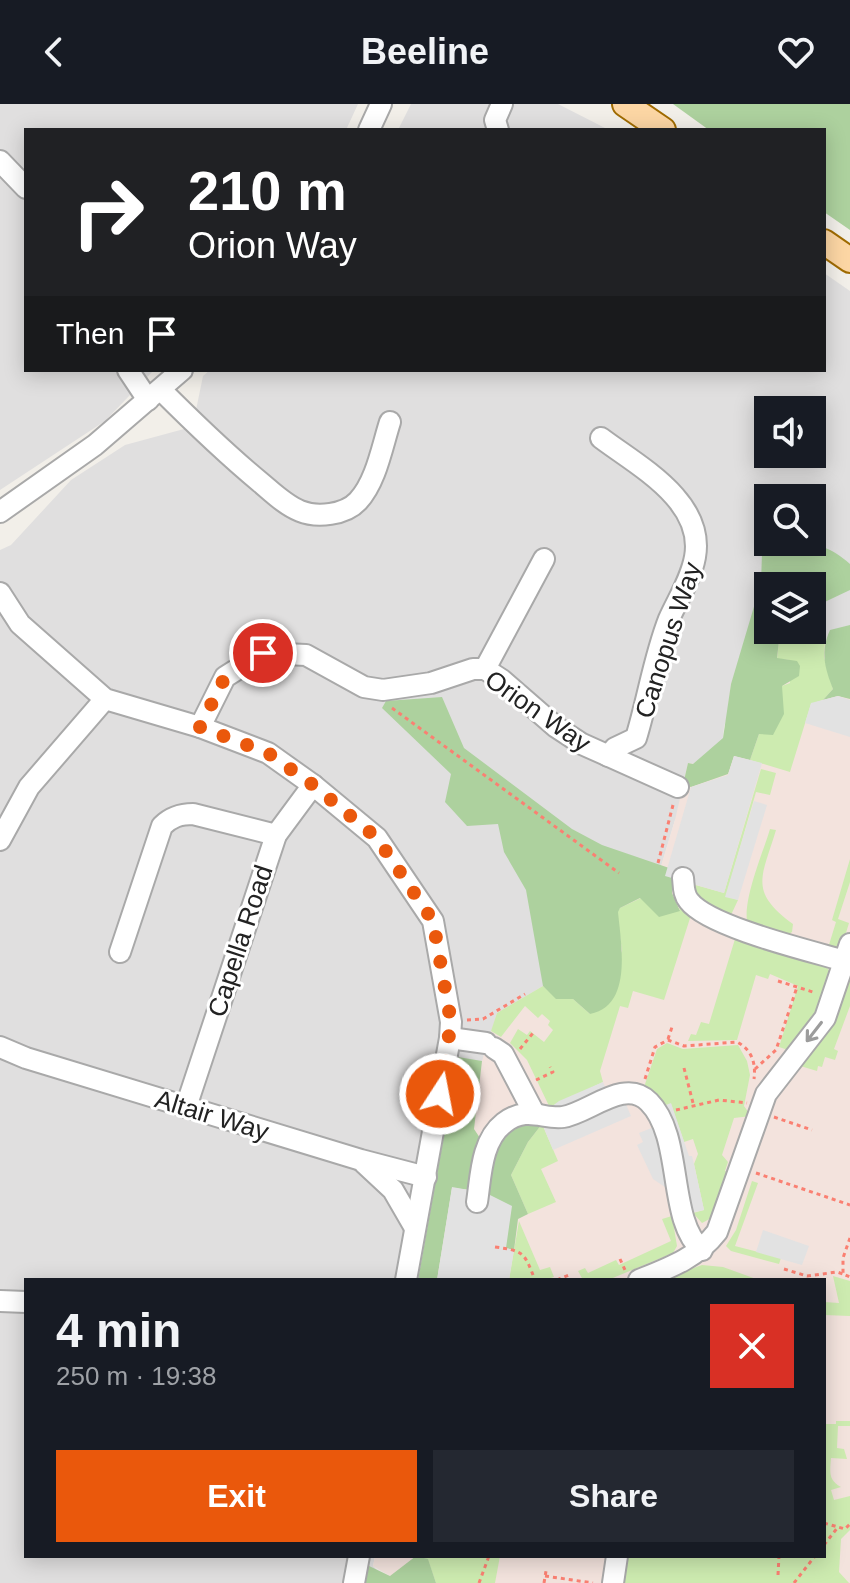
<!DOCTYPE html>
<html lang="en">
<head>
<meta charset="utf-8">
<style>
  :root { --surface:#171b24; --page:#242831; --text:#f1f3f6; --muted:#9ea1a6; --accent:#ea580c }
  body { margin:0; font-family:Helvetica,sans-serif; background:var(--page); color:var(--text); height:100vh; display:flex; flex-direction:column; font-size:30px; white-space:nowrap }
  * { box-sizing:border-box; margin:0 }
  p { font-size:26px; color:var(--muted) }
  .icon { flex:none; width:44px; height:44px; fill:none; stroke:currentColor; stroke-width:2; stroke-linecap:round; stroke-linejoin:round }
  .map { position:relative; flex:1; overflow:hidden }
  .details { position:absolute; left:24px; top:1174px; width:802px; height:280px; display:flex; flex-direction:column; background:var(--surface); border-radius:0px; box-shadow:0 4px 20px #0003 }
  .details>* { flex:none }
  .top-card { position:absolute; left:24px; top:24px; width:802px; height:244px; border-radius:0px; box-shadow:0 4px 20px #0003; background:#202124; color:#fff; overflow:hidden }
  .controls { position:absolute; left:754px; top:292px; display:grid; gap:16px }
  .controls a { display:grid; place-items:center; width:72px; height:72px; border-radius:0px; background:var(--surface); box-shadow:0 4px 20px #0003; font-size:40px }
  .pin { position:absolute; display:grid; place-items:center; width:68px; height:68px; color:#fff; margin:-34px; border:4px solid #fff; border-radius:50%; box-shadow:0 2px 8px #0007 }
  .me { position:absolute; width:88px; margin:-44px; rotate:11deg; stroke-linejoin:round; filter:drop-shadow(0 0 6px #0008) }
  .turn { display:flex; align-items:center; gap:28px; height:168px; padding:0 32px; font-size:36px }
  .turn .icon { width:104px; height:104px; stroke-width:2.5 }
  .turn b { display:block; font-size:56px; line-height:68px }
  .then { display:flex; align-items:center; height:76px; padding:0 32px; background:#0003; gap:16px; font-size:30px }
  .round { display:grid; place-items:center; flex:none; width:84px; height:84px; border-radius:0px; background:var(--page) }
  .overview { display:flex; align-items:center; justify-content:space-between; height:136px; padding:0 32px }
  h1 { font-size:48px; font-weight:800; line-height:60px }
  .action { display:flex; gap:16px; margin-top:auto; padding:16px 32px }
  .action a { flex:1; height:92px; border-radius:0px; background:var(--accent); color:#fff; font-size:32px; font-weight:800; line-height:92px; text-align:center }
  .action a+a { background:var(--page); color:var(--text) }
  header { display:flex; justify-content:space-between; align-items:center; height:104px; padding:0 32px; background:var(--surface); font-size:36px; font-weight:800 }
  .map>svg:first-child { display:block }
</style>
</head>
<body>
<header><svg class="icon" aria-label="back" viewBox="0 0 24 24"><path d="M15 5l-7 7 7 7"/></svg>Beeline<svg class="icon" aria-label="heart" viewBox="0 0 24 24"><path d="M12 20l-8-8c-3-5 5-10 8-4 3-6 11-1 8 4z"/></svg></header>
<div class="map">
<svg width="850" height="1479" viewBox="0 0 850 1479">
  <rect width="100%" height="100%" fill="#f2efe9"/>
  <g fill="#e0dfdf" fill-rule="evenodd">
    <polygon points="0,0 358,0 346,26 26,26 26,266 154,266 105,317 0,386"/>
    <polygon points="411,0 558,0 609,26 398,26"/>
    <path d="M824,169L850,187V566L812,523V482H768L724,623L720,665L675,716L661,763L426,1176H26V1452H375L373,1462L389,1479H0V446L11,441L71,376L125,341L184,325L196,306L203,272L210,266H824ZM768,306H812V350H768ZM768,394H812V438H768Z"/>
  </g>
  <polygon fill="#f3e3dd" points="812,523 850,566 850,1479 389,1479 390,1472 373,1462 375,1452 824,1452 824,1176 426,1176 442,1084 497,909 601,848 580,805 661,762 675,716 688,659 720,664 731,580 743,545 768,526 812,526"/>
  <g fill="#cdebb0">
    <polygon points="812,523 825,537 824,553 833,585 823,596 811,600 790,668 750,656 759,630 782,582 790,579 790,556 777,555 779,537 791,526 812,526"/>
    <polygon points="761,665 776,669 770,691 756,688 726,792 738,796 731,811 694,796 692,780 724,789"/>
    <path d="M770,725L776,726C762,773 748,787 793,820L792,828L786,832L748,822C741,799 763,749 770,725Z"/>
    <polygon points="850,755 850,778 838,815 849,819 842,842 835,845 828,844 836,818 832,816"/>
    <polygon points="641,794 680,806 678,800 691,811 664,896 633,887 628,904 620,902 600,967 603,978 550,1004 527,956 510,939 518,925 527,931 530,927 544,938 553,926 548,921 550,917 542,910 538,914 525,902 501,933 491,927 497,909 543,882 556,894 573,895 590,910 622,847 617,808 620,804"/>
    <polygon points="735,835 825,861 831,869 816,911 788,946 779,943 798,882 770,870 768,875 756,871 737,936 688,937 691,930 696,931 701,918 709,920"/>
    <path d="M850,870V902L834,945L838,947L835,956L825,953L822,963L818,962L817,967L797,961C827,931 838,911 850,870Z"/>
    <path d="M667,939L683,945L738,941L747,957L750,971L744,1002L751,1012L734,1014L722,1051L728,1058L725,1067L733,1070C726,1088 722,1111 702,1119L693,1109L704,1106L694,1060L698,1050L693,1035L684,1038L671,1000L661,1003L643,986L657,945Z"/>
    <polygon points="542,1020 558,1057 541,1065 556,1098 528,1110 511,1071 528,1038"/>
    <polygon points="752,1077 758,1079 735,1142 781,1154 779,1160 731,1147 726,1142 736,1126"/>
    <polygon points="672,1112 677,1142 673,1149 608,1176 583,1176 578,1167 585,1164 588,1169 616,1156 619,1161 671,1137 662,1115"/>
    <polygon points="519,1117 540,1166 550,1163 554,1173 545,1176 509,1176"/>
    <polygon points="702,1161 723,1163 759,1176 660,1176"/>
    <polygon points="833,1172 850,1177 850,1212 824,1211 824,1198 839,1199"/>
    <path d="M836,1317H850V1322H838L837,1344L844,1345L847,1355L831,1354C830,1368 828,1376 841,1383L831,1386L834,1396L850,1392V1426L841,1435L839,1468L849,1479H622L626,1452H824V1320H836Z"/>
    <polygon points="420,1452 500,1452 495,1479 436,1479 428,1456"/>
  </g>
  <g fill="#add19e">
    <polygon points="673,0 850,0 850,126 824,108 824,26 709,26"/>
    <path d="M792,438C816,438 832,444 850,460V486L812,504V482H768V526H791L779,537L777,554L797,557L800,562L799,572L782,582L784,610L773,631L759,630L750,656L734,652L728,670L691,683L683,681L688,659L693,660L723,634L731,580L761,479L762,449Z"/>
    <path d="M850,521V595L838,592L823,596L833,585C825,564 820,548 830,526Z"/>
    <path d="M442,593L464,644L572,725L602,741L675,766L672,789L680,807L659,813L640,794L620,804L618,808C621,840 633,902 590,910L573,895H556L543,882L526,786L504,748L498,720L467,722L445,698L451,670L382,604L386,597Z"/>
    <polygon points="458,953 482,957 474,1025 480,1034 470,1086 452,1084 437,1176 418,1176"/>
    <polygon points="514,1019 542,1020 528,1038 511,1071 528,1110 518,1115 514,1146 505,1144 486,1089 497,1039"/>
    <polygon points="416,1452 428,1455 436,1479 364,1479 367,1461 390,1472"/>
  </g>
  <g fill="#e2e2e2">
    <polygon points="838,592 850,596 850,633 805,619 811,599"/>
    <polygon points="734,652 762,659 724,789 665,772 691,683 728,671"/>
    <polygon points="754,697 767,701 738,796 725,793"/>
    <polygon points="603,978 607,987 619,984 631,1012 553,1046 539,1012 559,997"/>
    <polygon points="671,999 689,1052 692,1052 694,1060 704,1106 676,1112 671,1087 653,1075 637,1041 643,1038 639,1029 654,1023 648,1008"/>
    <polygon points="452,1083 486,1089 512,1102 506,1144 514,1146 509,1176 437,1176"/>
    <polygon points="763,1126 809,1142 802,1161 756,1148"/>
  </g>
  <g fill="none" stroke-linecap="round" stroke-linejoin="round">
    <g stroke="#a9a9a9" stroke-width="24">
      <g id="minor">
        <polyline points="369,26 381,0"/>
        <polyline points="498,26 495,16 502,0"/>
        <polyline points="0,57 26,84"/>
        <polyline points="128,266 148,296"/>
        <path d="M161,286C193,318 225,349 260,378C272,388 285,401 300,407C317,414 345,411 358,397C376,378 382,343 390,318"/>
        <path d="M601,334C638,362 705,397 695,453C691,475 678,495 669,515C654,553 648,595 636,634L615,644L608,652"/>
        <polyline points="0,408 95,341 182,266"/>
        <polyline points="0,489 20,520 105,595 200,623 268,649 313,681 377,734 433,817 451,918 450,934 406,1176"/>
        <polyline points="485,565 544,455"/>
        <polyline points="200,623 225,573 263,549 306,551 364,583 383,586 431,579 473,565 485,565 502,576 556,623 582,640 678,683"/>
        <polyline points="0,736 29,683 105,595"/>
        <path d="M683,774C684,782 683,790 689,797C709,823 811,847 845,857"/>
        <path d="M120,848L162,722C171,713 180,710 193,710L276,731"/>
        <polyline points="450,934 486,939"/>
        <polyline points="0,943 26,954 361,1056 426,1073"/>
        <polyline points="494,944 503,950 534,1009"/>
        <polyline points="186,1003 276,731 313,681"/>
        <polyline points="364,1059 393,1086 415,1124"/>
        <path d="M477,1098C481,1072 481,1037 504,1019C527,1001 544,1016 563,1013C589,1009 625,973 649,998C684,1033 667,1117 702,1146"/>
        <path d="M639,1176C669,1164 697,1154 717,1128L766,990L825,914L850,840"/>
        <polyline points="0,1197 26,1198"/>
        <polyline points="354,1479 359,1452"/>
        <polyline points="613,1479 617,1452"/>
      </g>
    </g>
    <g stroke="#a06b00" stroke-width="28">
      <g id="major">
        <polyline points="625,0 663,26"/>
        <polyline points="824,138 850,156"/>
      </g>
    </g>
    <g stroke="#fa8072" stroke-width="3" stroke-dasharray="4 4" stroke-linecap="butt">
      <polyline points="392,604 619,769"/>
      <polyline points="658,759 673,701"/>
      <polyline points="778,877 816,889"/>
      <polyline points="467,916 483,915 525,890"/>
      <polyline points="668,935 672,923"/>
      <polyline points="520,945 533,929"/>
      <polyline points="684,964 693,999"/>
      <polyline points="755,965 776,946 797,883"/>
      <path d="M645,975L655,943L668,936L684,942L737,938C752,946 756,959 754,975"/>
      <polyline points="536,976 553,968 550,963"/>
      <polyline points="676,1006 719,996 747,999"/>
      <polyline points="774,1013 812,1026"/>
      <polyline points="756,1069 850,1101"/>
      <polyline points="850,1134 843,1154 843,1170 850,1173"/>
      <path d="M495,1143C524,1147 524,1148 535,1176"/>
      <polyline points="620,1155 625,1166"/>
      <polyline points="784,1165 807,1172 837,1168 843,1170"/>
      <polyline points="557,1176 569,1171"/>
      <polyline points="824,1419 838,1423"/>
      <polyline points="824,1441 838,1423 845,1425 850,1420"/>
      <polyline points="778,1471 779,1452"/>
      <polyline points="545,1472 593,1479"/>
      <polyline points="479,1479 489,1452"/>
      <polyline points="544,1479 546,1467"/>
      <polyline points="794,1479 815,1452"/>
    </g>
    <use href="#minor" stroke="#fff" stroke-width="20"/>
    <use href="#major" stroke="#fcd6a4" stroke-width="24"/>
  </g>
  <defs><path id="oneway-shaft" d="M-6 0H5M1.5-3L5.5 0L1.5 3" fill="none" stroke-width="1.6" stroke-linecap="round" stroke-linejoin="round" transform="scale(2)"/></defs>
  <use stroke="#9c9c9c" href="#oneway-shaft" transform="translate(814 928) rotate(128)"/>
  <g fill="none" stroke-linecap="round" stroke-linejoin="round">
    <polyline stroke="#ea580c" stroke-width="14" stroke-dasharray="0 25.2" points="263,549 225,573 200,623 268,649 313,681 377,734 433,817 451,918 440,990"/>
  </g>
  <g text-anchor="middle" stroke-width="6" stroke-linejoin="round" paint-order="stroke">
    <g font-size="26" fill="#222" stroke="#fff">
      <text transform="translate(668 536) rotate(-72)" y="9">Canopus Way</text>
      <text transform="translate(538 607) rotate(35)" y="9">Orion Way</text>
      <text transform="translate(240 837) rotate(-72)" y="9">Capella Road</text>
      <text transform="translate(212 1011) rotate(17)" y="9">Altair Way</text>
    </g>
  </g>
</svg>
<div class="controls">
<a><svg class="icon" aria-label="sound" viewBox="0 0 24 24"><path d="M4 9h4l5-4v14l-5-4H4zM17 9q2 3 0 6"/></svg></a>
<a><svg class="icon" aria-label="search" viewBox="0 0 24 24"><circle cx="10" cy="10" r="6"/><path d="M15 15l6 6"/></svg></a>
<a><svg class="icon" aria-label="layers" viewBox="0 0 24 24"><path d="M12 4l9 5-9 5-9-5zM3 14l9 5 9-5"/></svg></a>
</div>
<div class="pin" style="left:263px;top:549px;background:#d93025"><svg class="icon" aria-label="arrive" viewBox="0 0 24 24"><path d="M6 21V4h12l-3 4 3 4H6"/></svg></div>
<svg class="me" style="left:440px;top:990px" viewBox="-20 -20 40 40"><circle r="17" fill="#ea580c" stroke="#fff" stroke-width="3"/><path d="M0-11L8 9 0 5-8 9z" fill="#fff"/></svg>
<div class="top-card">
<div class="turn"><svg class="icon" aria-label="right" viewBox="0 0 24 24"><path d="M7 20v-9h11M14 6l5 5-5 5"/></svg><div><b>210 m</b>Orion Way</div></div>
<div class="then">Then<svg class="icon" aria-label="arrive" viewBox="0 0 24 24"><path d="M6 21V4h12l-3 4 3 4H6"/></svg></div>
</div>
<section class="details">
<div class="overview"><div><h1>4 min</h1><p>250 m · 19:38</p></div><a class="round" style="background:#d93025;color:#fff"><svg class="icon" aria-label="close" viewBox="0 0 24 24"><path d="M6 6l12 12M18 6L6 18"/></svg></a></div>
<div class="action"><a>Exit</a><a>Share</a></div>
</section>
</div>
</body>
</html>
